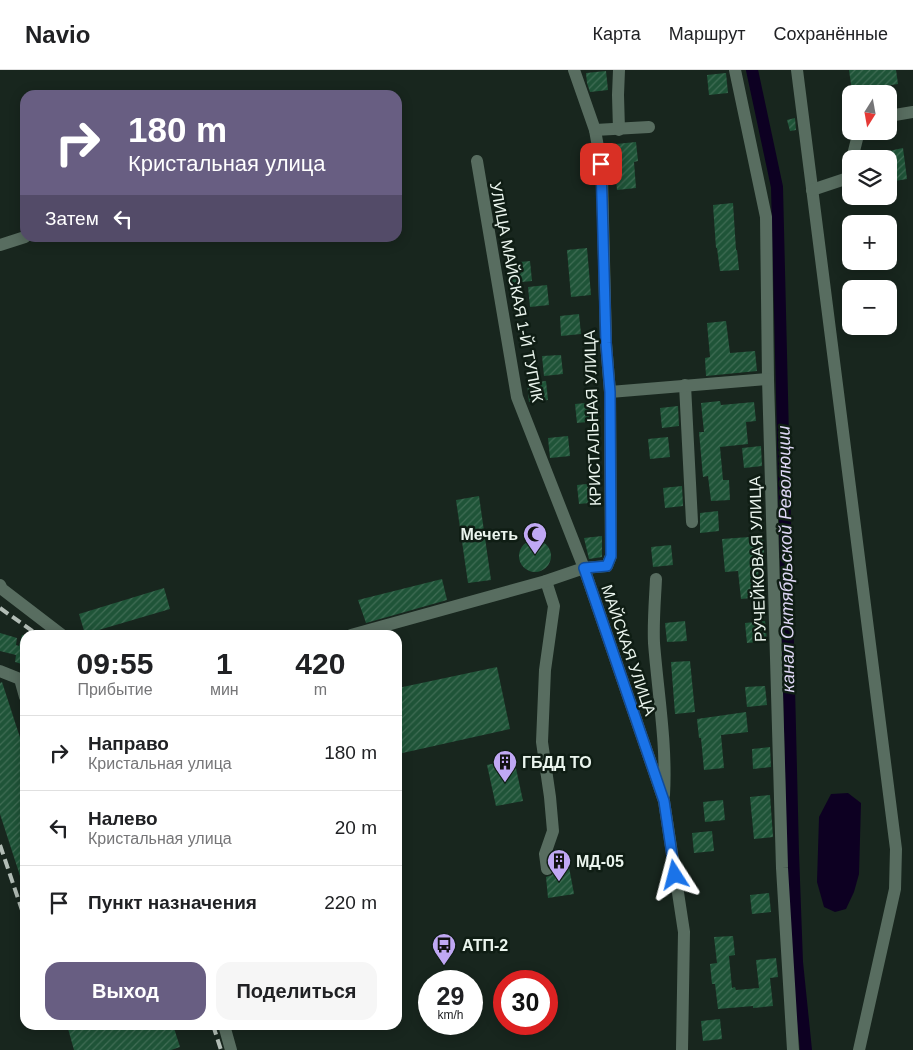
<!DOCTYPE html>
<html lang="ru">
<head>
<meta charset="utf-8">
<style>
  :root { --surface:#fff; --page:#f6f6f6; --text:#202124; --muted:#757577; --line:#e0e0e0; --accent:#685e82 }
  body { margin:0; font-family:Helvetica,sans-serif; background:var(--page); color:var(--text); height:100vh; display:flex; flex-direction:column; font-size:19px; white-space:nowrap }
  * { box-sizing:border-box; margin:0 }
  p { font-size:16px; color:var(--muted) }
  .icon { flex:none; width:28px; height:28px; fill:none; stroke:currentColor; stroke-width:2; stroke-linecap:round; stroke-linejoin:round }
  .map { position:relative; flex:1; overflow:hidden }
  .sheet { position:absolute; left:20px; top:560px; width:382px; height:400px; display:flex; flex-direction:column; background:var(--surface); border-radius:15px; box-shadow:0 2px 12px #0003 }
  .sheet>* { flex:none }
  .hud { position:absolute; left:20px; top:20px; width:382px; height:152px; border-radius:15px; box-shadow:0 2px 12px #0003; background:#685e82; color:#fff; overflow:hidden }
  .needle { width:32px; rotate:191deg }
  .buttons { position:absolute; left:842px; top:15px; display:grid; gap:10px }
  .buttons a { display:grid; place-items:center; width:55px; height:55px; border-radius:10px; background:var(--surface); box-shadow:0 2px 12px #0003; font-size:25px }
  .speed { position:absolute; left:418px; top:900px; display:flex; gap:10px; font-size:25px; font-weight:700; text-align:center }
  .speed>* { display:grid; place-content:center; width:65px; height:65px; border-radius:50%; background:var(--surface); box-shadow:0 2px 12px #0003; line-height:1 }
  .speed small { font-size:12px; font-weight:400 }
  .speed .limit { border:8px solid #d22; background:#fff; color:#111 }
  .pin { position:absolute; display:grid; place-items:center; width:42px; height:42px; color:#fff; margin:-21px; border-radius:10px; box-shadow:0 2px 8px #0006 }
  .me { position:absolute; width:55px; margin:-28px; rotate:351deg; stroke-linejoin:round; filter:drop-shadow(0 0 4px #0008) }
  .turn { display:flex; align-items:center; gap:18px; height:105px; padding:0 25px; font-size:22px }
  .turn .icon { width:65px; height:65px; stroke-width:2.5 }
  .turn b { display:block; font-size:35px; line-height:42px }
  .then { display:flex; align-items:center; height:48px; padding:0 25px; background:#0003; gap:10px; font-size:19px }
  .eta { display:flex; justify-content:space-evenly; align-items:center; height:85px; text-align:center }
  .eta b { font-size:30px; font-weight:700; line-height:35px }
  .button { display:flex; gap:10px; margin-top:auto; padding:10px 25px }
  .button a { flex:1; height:58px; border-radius:15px; background:var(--accent); color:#fff; font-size:20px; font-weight:700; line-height:58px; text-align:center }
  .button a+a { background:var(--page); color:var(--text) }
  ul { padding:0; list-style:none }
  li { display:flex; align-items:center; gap:15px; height:75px; padding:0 25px; border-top:1px solid var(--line) }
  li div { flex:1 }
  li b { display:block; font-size:19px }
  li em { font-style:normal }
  header { display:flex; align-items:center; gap:30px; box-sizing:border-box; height:70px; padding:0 25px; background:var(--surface); border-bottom:1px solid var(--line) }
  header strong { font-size:24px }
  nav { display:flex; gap:28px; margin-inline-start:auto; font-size:18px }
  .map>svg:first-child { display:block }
</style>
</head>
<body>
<header>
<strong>Navio</strong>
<nav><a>Карта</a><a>Маршрут</a><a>Сохранённые</a></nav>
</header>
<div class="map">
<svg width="913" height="980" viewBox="0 0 913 980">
  <defs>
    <pattern id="building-hatch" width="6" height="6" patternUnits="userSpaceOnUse" patternTransform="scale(1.25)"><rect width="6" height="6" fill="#1f5438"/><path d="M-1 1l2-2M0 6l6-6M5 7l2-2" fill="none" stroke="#406d55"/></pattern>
  </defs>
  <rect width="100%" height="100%" fill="#18261e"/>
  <polygon fill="#0d0022" points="848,723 861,733 859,804 854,822 846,839 835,842 824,837 817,812 819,747 831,724"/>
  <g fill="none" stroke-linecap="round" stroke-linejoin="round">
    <polyline stroke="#0d0022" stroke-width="12" points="752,0 777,117 793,783 797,892 806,980"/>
  </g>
  <g fill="url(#building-hatch)">
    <polygon points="849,0 896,0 898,14 852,21"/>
    <polygon points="606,1 608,20 590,22 587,13 586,3"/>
    <polygon points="726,3 728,23 709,25 707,5"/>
    <polygon points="795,48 796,60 790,61 787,50"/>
    <polygon points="636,72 638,91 634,92 636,118 617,120 615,100 619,100 616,74"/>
    <polygon points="903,78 907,109 889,112 889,81"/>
    <polygon points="733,133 736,180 737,180 739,200 720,201 717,178 716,178 713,135"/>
    <polygon points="587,178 591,225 571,227 567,180"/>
    <polygon points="530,191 532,211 512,213 510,193"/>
    <polygon points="547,215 549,235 530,237 528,217"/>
    <polygon points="579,244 581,264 561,266 560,246"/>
    <polygon points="726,251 730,283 755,281 757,301 706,306 705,288 710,287 707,253"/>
    <polygon points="561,285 563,304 544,306 542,286"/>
    <polygon points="546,311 548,330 529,332 527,313"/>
    <polygon points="720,331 721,335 754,332 756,351 746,352 748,374 720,377 723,410 729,410 730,430 711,431 708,406 703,407 699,362 704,362 701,333"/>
    <polygon points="595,332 597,351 577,353 575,334"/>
    <polygon points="678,336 679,356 662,358 660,338"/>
    <polygon points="568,366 570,386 550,388 548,368"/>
    <polygon points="668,367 670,387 650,389 648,369"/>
    <polygon points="761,376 762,396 744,398 742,378"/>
    <polygon points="597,413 599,432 579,434 577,415"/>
    <polygon points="682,416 683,436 665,438 663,418"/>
    <polygon points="479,426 491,510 468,513 456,430"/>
    <polygon points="718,441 719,461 700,463 700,443"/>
    <polygon points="602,466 602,487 589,489 584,468"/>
    <polygon points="763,466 765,499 758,500 760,527 741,529 738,501 725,502 722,469"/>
    <circle cx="535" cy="486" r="16"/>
    <polygon points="671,475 673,495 653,497 651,477"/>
    <polygon points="442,509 447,530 366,553 358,530"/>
    <polygon points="164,518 170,539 85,564 79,544"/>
    <polygon points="685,551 687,571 667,572 665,553"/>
    <polygon points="765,551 767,571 747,573 745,553"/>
    <polygon points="0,563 17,568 16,575 19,576 22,565 25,565 25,595 15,592 16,585 0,581"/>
    <polygon points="690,591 695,642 675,644 671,592"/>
    <polygon points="497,597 510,659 398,684 398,618"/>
    <polygon points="2,612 25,683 25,814 23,815 0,744 0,613"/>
    <polygon points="765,616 767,635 747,637 745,617"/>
    <polygon points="746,642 748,662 721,665 724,698 704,700 701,668 699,668 697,649"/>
    <polygon points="770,677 771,697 753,699 752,679"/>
    <polygon points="514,689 523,731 496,736 487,695"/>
    <polygon points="770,725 773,767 754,769 750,727"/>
    <polygon points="723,730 725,750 705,752 703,732"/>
    <polygon points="712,761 714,781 694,783 692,763"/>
    <polygon points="569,797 574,824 548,828 546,807 552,805 555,799"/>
    <polygon points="769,823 771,842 752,844 750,825"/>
    <polygon points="733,866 735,885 729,886 732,918 735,917 736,920 759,918 756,890 776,888 778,907 770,908 773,936 753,938 753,936 718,939 715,914 712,914 710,894 717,893 714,867"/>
    <polygon points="720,949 722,969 703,971 701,951"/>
    <polygon points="67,955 173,955 180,977 171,980 74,980"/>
  </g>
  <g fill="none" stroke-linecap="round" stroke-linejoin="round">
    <g stroke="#586d60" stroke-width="12">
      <polyline points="619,0 618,25 619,60"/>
      <polyline points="735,0 766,147 768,309 782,798 793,980"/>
      <polyline points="797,0 896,779 895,819 859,980"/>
      <polyline points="889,46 913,42"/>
      <polyline points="595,60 649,57"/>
      <polyline points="852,89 859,61"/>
      <polyline points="477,91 517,327 584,498 607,496 611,486 610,322 606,273 602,108 601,94 595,60 574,0"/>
      <polyline points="812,120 848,108 851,93"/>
      <polyline points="0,175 25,167"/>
      <polyline points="685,315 692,452"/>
      <polyline points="610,322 768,309"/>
      <path d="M656,509C655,530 653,552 654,573C658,624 667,675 664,725"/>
      <polyline points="546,511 554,536 545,600 542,672 550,727 553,761 545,784 547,799"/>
      <polyline points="0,515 2,519 62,565"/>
      <polyline points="351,565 546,511 584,498 664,731 684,862 682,980"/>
      <polyline points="0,601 20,609 25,627"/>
      <polyline points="224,955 231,980"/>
    </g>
    <g stroke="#b2bdb6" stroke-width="4" stroke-dasharray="10 5" stroke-linecap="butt">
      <polyline points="0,538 38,565"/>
      <polyline points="0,775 25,849"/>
      <polyline points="213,955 221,980"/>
    </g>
  </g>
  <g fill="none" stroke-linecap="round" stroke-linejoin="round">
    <g stroke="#114b97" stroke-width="12">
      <polyline id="route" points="601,94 606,273 610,322 611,486 607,496 584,498 664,731 675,805"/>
    </g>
    <use href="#route" stroke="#1a73e8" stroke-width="9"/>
  </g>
  <defs>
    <g id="mosque-pin" transform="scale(1.25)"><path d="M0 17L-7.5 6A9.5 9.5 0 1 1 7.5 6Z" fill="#c0a8f4" stroke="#0f1d14"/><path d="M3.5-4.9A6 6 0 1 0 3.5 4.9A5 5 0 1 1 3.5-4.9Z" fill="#111"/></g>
    <g id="building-pin" transform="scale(1.25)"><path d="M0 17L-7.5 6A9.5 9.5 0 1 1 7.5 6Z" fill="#c0a8f4" stroke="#0f1d14"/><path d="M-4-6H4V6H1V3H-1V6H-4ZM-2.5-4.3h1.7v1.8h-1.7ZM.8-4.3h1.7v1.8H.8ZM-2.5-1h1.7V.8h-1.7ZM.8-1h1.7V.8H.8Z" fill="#111"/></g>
    <g id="bus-pin" transform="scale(1.25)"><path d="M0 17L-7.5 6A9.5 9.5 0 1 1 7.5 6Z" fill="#c0a8f4" stroke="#0f1d14"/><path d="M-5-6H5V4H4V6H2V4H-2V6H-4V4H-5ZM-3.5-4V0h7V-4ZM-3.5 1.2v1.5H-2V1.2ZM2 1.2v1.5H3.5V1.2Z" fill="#111"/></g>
  </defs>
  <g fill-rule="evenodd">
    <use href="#mosque-pin" x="535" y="464"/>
    <use href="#building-pin" x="505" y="692"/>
    <use href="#building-pin" x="559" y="791"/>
    <use href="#bus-pin" x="444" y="875"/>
  </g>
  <g text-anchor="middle" stroke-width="5" stroke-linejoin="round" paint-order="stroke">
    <g font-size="16" fill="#ebf5ee" stroke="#0f1d14">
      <text transform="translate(517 222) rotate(79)" y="6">УЛИЦА МАЙСКАЯ 1-Й ТУПИК</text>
      <text transform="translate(592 348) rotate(-92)" y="6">КРИСТАЛЬНАЯ УЛИЦА</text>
      <text transform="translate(757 489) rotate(-92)" y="6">РУЧЕЙКОВАЯ УЛИЦА</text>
      <text transform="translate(629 580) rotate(71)" y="6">МАЙСКАЯ УЛИЦА</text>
    </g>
    <g font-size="16" font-weight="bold" fill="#ebf5ee" stroke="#0f1d14" text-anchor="start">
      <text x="518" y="470" text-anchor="end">Мечеть</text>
      <text x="522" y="698">ГБДД ТО</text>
      <text x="576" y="797">МД-05</text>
      <text x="462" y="881">АТП-2</text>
    </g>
    <g font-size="18" font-style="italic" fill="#ded6f4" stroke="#0f1d14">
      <text transform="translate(786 489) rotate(-91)" y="6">канал Октябрьской Революции</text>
    </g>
  </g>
</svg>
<div class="buttons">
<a><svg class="needle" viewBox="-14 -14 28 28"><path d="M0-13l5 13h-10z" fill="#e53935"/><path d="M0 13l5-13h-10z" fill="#757577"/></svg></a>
<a><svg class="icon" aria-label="layers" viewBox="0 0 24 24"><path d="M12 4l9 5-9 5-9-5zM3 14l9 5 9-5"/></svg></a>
<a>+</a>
<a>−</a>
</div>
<div class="speed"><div>29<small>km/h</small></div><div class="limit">30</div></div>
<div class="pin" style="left:601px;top:94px;background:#d93025"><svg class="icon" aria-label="arrive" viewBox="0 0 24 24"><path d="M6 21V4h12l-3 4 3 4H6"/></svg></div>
<svg class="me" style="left:675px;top:805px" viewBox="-20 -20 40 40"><path d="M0-17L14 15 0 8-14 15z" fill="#1a73e8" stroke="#fff" stroke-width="4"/></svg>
<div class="hud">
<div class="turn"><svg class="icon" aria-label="right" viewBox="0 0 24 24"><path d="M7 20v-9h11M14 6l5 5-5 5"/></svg><div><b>180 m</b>Кристальная улица</div></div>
<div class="then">Затем<svg class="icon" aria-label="left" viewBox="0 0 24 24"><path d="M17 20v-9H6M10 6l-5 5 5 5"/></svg></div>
</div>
<section class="sheet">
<div class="eta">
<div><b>09:55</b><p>Прибытие</p></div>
<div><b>1</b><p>мин</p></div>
<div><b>420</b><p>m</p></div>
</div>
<ul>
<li><svg class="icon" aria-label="right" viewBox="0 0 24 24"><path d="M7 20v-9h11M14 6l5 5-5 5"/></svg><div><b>Направо</b><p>Кристальная улица</p></div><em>180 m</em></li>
<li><svg class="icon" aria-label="left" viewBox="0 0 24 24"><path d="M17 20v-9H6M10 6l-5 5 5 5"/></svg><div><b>Налево</b><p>Кристальная улица</p></div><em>20 m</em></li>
<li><svg class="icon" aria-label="arrive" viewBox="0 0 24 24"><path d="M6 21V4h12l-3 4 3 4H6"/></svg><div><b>Пункт назначения</b></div><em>220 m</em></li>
</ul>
<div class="button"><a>Выход</a><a>Поделиться</a></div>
</section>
</div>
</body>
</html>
